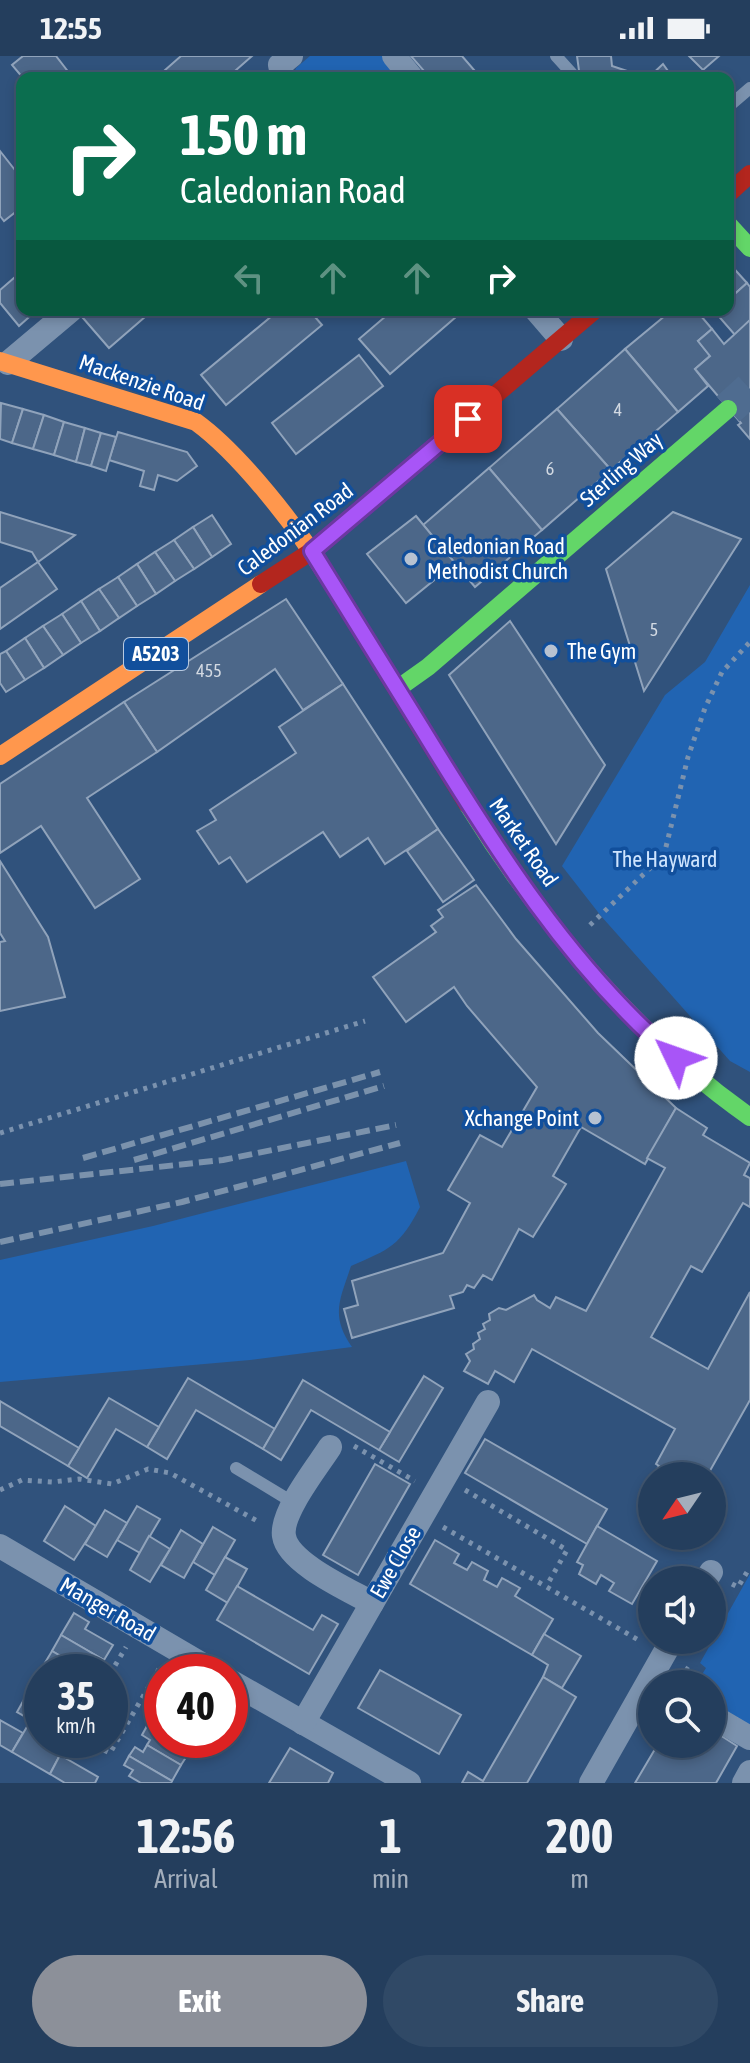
<!DOCTYPE html>
<html lang="en">
<head>
<meta charset="utf-8">
<style>
  :root { --surface:#243e5d; --page:#304966; --text:#f1f3f6; --muted:#a3aebc; --line:#415772; --accent:#8c9099 }
  body { margin:0; font-family:"Asap Condensed",sans-serif; background:var(--page); color:var(--text); height:100vh; display:flex; flex-direction:column; font-size:30px; white-space:nowrap }
  * { box-sizing:border-box; margin:0 }
  p { font-size:26px; color:var(--muted) }
  .icon { flex:none; width:44px; height:44px; fill:none; stroke:currentColor; stroke-width:2; stroke-linecap:round; stroke-linejoin:round }
  .map { position:relative; height:1727px; overflow:hidden }
  .panel { display:flex; flex-direction:column; background:var(--surface); flex:1 }
  .panel>* { flex:none }
  .banner { position:absolute; left:16px; top:16px; width:718px; height:244px; border-radius:16px; box-shadow:0 4px 12px #0003,0 0 0 2px var(--line); background:#0b6e4f; color:#fff; overflow:hidden }
  .needle { width:52px; rotate:235deg }
  .controls { position:absolute; left:638px; top:1406px; display:grid; gap:16px }
  .controls a { display:grid; place-items:center; width:88px; height:88px; border-radius:50%; background:var(--surface); box-shadow:0 4px 12px #0003,0 0 0 2px var(--line); font-size:40px }
  .speed { position:absolute; left:24px; top:1598px; display:flex; gap:16px; font-size:40px; font-weight:700; text-align:center }
  .speed>* { display:grid; place-content:center; width:104px; height:104px; border-radius:50%; background:var(--surface); box-shadow:0 4px 12px #0003,0 0 0 2px var(--line); line-height:1 }
  .speed small { font-size:20px; font-weight:400 }
  .speed .limit { border:12px solid #d22; background:#fff; color:#111 }
  .pin { position:absolute; display:grid; place-items:center; width:68px; height:68px; color:#fff; margin:-34px; border-radius:16px; box-shadow:0 4px 12px #0006 }
  .me { position:absolute; width:88px; margin:-44px; rotate:312deg; stroke-linejoin:round; filter:drop-shadow(0 0 6px #0008) }
  .turn { display:flex; align-items:center; gap:28px; height:168px; padding:0 32px; font-size:36px }
  .turn .icon { width:104px; height:104px; stroke-width:2.5 }
  .turn b { display:block; font-size:56px; line-height:68px }
  .lanes { display:flex; align-items:center; height:76px; padding:0 32px; background:#0003; justify-content:center; gap:40px; direction:ltr }
  .lanes .off { opacity:.35 }
  .eta { display:flex; justify-content:space-evenly; align-items:center; height:136px; text-align:center }
  .eta b { font-size:48px; font-weight:700; line-height:56px }
  .button { display:flex; gap:16px; margin-top:auto; padding:16px 32px }
  .button a { flex:1; height:92px; border-radius:48px; background:var(--accent); color:#fff; font-size:32px; font-weight:700; line-height:92px; text-align:center }
  .button a+a { background:var(--page); color:var(--text) }
  .status { display:flex; justify-content:space-between; align-items:center; height:56px; padding:0 40px; background:var(--surface); direction:ltr }
  .status svg { height:22px; fill:currentColor }
  .map>svg:first-child { display:block }
</style>
</head>
<body>
<div class="status"><b>12:55</b><svg viewBox="0 0 49 12"><path d="M0 12V9h3v3zM5 12V6h3v6zM10 12V3h3v9zM15 12V0h3v12zM26 1h20v11H26zM47 4h2v5h-2z"/></svg></div>
<div class="map">
<svg width="750" height="1727" viewBox="0 0 750 1727">
  <rect width="100%" height="100%" fill="#30527c"/>
  <g fill="#2164b2">
    <polygon points="310,0 383,0 402,22 292,22 296,12"/>
    <polygon points="750,529 750,1016 730,1005 601,860 562,810 665,639 705,606"/>
    <path d="M406,1105L420,1151C400,1190 390,1193 351,1210C340,1244 330,1259 352,1291L250,1304L0,1326V1204L153,1170Z"/>
    <polygon points="750,1518 750,1671 712,1650 712,1628 696,1628 706,1612 700,1607"/>
  </g>
  <g fill="#4c6789" stroke="#90a3bb" stroke-width="2">
    <polygon points="23,0 56,0 73,22 23,22 12,9"/>
    <polygon points="181,0 252,0 227,22 156,22"/>
    <polygon points="411,0 462,0 481,22 430,22"/>
    <polygon points="577,0 611,0 612,10 627,15 626,19 614,18 609,22 580,22"/>
    <polygon points="689,0 719,0 703,14"/>
    <polygon points="663,8 673,22 648,22"/>
    <polygon points="614,18 626,19 630,22 609,22"/>
    <polygon points="0,95 22,123 22,151 4,165 0,160"/>
    <polygon points="728,206 747,227 728,244"/>
    <polygon points="22,215 22,254 37,254 19,270 0,247 0,234"/>
    <polygon points="747,227 750,231 750,264 735,279 715,256 728,254 728,244"/>
    <polygon points="92,254 153,254 109,292 83,262"/>
    <polygon points="279,254 309,254 322,269 226,349 201,319"/>
    <polygon points="393,254 464,254 390,318 359,283"/>
    <polygon points="672,254 696,254 712,273 698,285 710,300 695,313 708,330 678,356 625,293"/>
    <polygon points="750,264 750,383 738,369 741,367 695,313 710,300 698,285 712,273 724,288"/>
    <polygon points="625,293 678,356 611,414 557,353"/>
    <polygon points="359,299 383,330 296,398 272,367"/>
    <polygon points="1,347 23,353 12,387 0,383"/>
    <polygon points="23,353 44,359 33,393 12,387"/>
    <polygon points="557,353 611,414 542,474 489,412"/>
    <polygon points="44,359 64,366 54,399 33,393"/>
    <polygon points="64,366 85,372 76,406 54,399"/>
    <polygon points="85,372 101,377 91,410 76,406"/>
    <polygon points="118,376 187,396 197,410 177,425 158,419 154,434 140,430 144,415 109,404"/>
    <polygon points="101,377 116,381 106,415 91,410"/>
    <polygon points="489,412 542,474 475,531 423,469"/>
    <polygon points="0,456 75,479 38,506 32,496 0,486"/>
    <polygon points="673,456 741,483 644,635 606,513"/>
    <polygon points="212,459 231,488 212,501 193,471"/>
    <polygon points="416,460 455,507 406,547 367,498"/>
    <polygon points="193,471 212,501 194,513 174,484"/>
    <polygon points="174,484 194,513 175,525 155,496"/>
    <polygon points="155,496 175,525 156,538 137,508"/>
    <polygon points="38,506 57,533 0,573 0,532"/>
    <polygon points="137,508 156,538 137,550 118,521"/>
    <polygon points="118,521 137,550 119,562 99,533"/>
    <polygon points="99,533 119,562 100,575 81,545"/>
    <polygon points="286,543 343,628 303,654 275,613 157,696 124,646"/>
    <polygon points="81,545 100,575 81,587 62,558"/>
    <polygon points="62,558 81,587 63,599 43,570"/>
    <polygon points="510,565 605,709 556,788 449,619"/>
    <polygon points="43,570 63,599 44,612 25,582"/>
    <polygon points="25,582 44,612 25,624 6,595"/>
    <polygon points="6,595 25,624 6,636 0,627 0,598"/>
    <polygon points="343,628 438,773 385,808 368,782 340,801 323,776 247,826 230,801 219,808 197,775 216,764 210,754 296,697 279,671"/>
    <polygon points="124,646 157,696 87,742 140,823 95,852 41,770 0,797 0,728"/>
    <polygon points="438,773 474,824 443,846 407,795"/>
    <polygon points="0,805 48,881 65,941 0,955 0,886 5,885 0,877"/>
    <polygon points="476,829 516,883 598,977 676,1052 645,1108 581,1071 553,1120 566,1128 533,1181 519,1173 492,1224 483,1219 474,1232 467,1229 463,1236 450,1240 454,1252 352,1282 344,1253 358,1249 352,1225 443,1197 470,1147 448,1134 480,1079 502,1091 537,1031 467,950 454,931 406,966 373,921 436,876 431,870 443,861 438,854"/>
    <polygon points="676,1052 707,1072 703,1079 750,1107 744,1119 750,1122 750,1151 743,1147 702,1216 691,1210 651,1281 708,1313 750,1236 750,1344 707,1420 654,1418 659,1410 656,1408 675,1373 532,1293 514,1326 495,1315 488,1328 464,1315 470,1305 466,1298 474,1293 473,1288 480,1283 478,1277 485,1273 483,1268 490,1264 489,1258 499,1252 506,1254 534,1239 537,1244 550,1252 556,1241 586,1255 665,1112 647,1102"/>
    <polygon points="424,1320 443,1332 399,1406 379,1394"/>
    <polygon points="188,1322 275,1373 263,1393 196,1354 167,1403 147,1391"/>
    <polygon points="303,1324 390,1376 379,1394 311,1354 281,1404 263,1393"/>
    <polygon points="109,1342 159,1371 147,1391 116,1373 87,1422 68,1410"/>
    <polygon points="0,1345 79,1392 68,1410 0,1370"/>
    <polygon points="485,1383 607,1453 587,1488 465,1417"/>
    <polygon points="375,1408 410,1428 358,1519 323,1499"/>
    <polygon points="65,1450 96,1470 74,1504 44,1485"/>
    <polygon points="137,1450 160,1463 140,1497 117,1484"/>
    <polygon points="105,1454 127,1467 107,1501 85,1488"/>
    <polygon points="597,1470 657,1505 632,1548 609,1535 614,1527 601,1519 596,1528 579,1518 583,1509 577,1506"/>
    <polygon points="213,1471 235,1484 215,1519 193,1506"/>
    <polygon points="181,1474 203,1488 184,1522 161,1509"/>
    <polygon points="149,1480 170,1493 150,1526 130,1514"/>
    <polygon points="435,1484 459,1498 454,1507 467,1514 472,1506 488,1515 484,1524 497,1531 502,1522 520,1532 515,1540 553,1563 532,1599 410,1528"/>
    <polygon points="225,1501 247,1513 228,1547 206,1534"/>
    <polygon points="237,1530 313,1574 322,1559 338,1568 309,1618 217,1564"/>
    <polygon points="74,1557 89,1566 85,1573 113,1589 104,1604 61,1579"/>
    <polygon points="544,1578 581,1600 562,1632 543,1621 548,1609 532,1599"/>
    <polygon points="61,1579 104,1604 99,1613 90,1608 86,1615 52,1595"/>
    <polygon points="52,1595 86,1615 85,1616 54,1616 43,1610"/>
    <polygon points="43,1610 54,1616 42,1616 42,1630 34,1625"/>
    <polygon points="380,1614 461,1659 439,1698 358,1652"/>
    <polygon points="543,1621 576,1641 527,1727 462,1727 468,1716 483,1725"/>
    <polygon points="34,1625 42,1630 42,1650 26,1640"/>
    <polygon points="26,1640 42,1650 42,1670 17,1656"/>
    <polygon points="152,1661 161,1666 162,1663 162,1679 147,1670"/>
    <polygon points="0,1664 23,1677 12,1696 0,1689"/>
    <polygon points="31,1664 42,1670 42,1684 46,1684 43,1689 60,1699 50,1718 12,1696"/>
    <polygon points="147,1670 162,1679 162,1684 171,1684 190,1695 181,1709 147,1689 150,1684 142,1679"/>
    <polygon points="712,1674 737,1690 716,1727 635,1727 658,1688 712,1688"/>
    <polygon points="171,1684 196,1684 190,1695"/>
    <polygon points="147,1689 181,1709 172,1725 129,1700 135,1691 143,1696"/>
    <polygon points="290,1692 333,1717 328,1727 269,1727"/>
    <polygon points="60,1699 98,1721 95,1727 65,1727 50,1718"/>
    <polygon points="129,1700 172,1725 171,1727 141,1727 129,1720 133,1714 124,1709"/>
  </g>
  <g fill="none" stroke-linecap="round" stroke-linejoin="round">
    <polyline stroke="#4f6c90" stroke-width="34" stroke-dasharray="34 17" stroke-linecap="butt" points="728,353 750,333"/>
    <g stroke="#7b92ae" stroke-width="5" stroke-dasharray="4 6" stroke-linecap="butt">
      <polyline points="590,869 664,799 688,701 705,652 722,616 750,586"/>
      <polyline points="0,1077 365,965"/>
      <polyline points="354,1390 415,1425"/>
      <polyline points="0,1434 22,1424 52,1426 79,1423 112,1428 148,1413 170,1417 261,1467"/>
      <polyline points="465,1434 567,1494 547,1529"/>
      <polyline points="443,1471 642,1586"/>
      <polyline points="732,1528 738,1531 750,1511"/>
      <polyline points="685,1612 711,1628"/>
      <polyline points="110,1618 126,1591"/>
      <polyline points="72,1684 68,1690 80,1697 87,1690 91,1688 110,1697 159,1613"/>
    </g>
    <g stroke="#7b92ae" stroke-width="12">
      <polyline points="556,0 576,22"/>
      <polyline points="728,51 750,32"/>
      <polyline points="236,1412 294,1447"/>
    </g>
    <g stroke="#7b92ae" stroke-width="24">
      <polyline points="394,0 412,22"/>
      <polyline points="283,22 280,9 291,0"/>
      <polyline points="536,254 561,283"/>
      <polyline points="8,307 71,254"/>
      <path d="M330,1391C318,1410 280,1457 284,1480C288,1507 349,1534 372,1547"/>
      <polyline points="0,1490 215,1616"/>
      <polyline points="706,1524 711,1516"/>
      <polyline points="230,1625 409,1727"/>
      <polyline points="712,1660 750,1682"/>
      <polyline points="303,1667 488,1346"/>
      <polyline points="591,1727 672,1584"/>
      <polyline points="744,1727 750,1716"/>
    </g>
    <g stroke="#63d668" stroke-width="18">
      <polyline points="728,168 750,192"/>
      <polyline points="397,633 428,611 728,353"/>
      <path d="M468,749C540,865 638,983 750,1061"/>
    </g>
    <g stroke="#ff974d" stroke-width="18">
      <path d="M0,305L196,366C240,398 298,472 327,520"/>
      <polyline points="0,700 261,528"/>
    </g>
    <g stroke="#b3261e" stroke-width="18">
      <polyline points="728,138 750,118"/>
      <polyline points="327,520 468,749"/>
      <polyline points="261,528 312,495 595,254"/>
    </g>
    <g stroke="#7b92ac" stroke-width="6" stroke-dasharray="14 6" stroke-linecap="butt">
      <polyline points="83,1102 380,1016"/>
      <polyline points="134,1104 384,1030"/>
      <polyline points="0,1128 223,1104 396,1069"/>
      <polyline points="0,1186 182,1146 400,1087"/>
    </g>
  </g>
  <g fill="none" stroke-linecap="round" stroke-linejoin="round">
    <g stroke="#6d37a1" stroke-width="20">
      <path id="route" d="M468,363L312,495C348,554 385,612 421,671C493,789 570,912 676,1002"/>
    </g>
    <use href="#route" stroke="#a855f7" stroke-width="14"/>
  </g>
  <g fill="#b7c2d1" stroke="#114f9c" stroke-width="3">
    <circle cx="411" cy="503" r="8"/>
    <circle cx="551" cy="595" r="8"/>
    <circle cx="595" cy="1062" r="8"/>
  </g>
  <g text-anchor="middle" stroke-width="7" stroke-linejoin="round" paint-order="stroke">
    <g font-size="18" fill="#d2d9e2">
      <text x="618" y="360">4</text>
      <text x="550" y="419">6</text>
      <text x="654" y="580">5</text>
      <text x="209" y="621">455</text>
    </g>
    <rect fill="#114f9c" stroke="#b8cae1" stroke-width="2" x="124" y="582" width="64" height="32" rx="6"/>
    <g font-size="20" font-weight="bold" fill="#fff">
      <text x="156" y="605">A5203</text>
    </g>
    <g font-size="22" fill="#fff" stroke="#114f9c">
      <text transform="translate(142 326) rotate(19)" y="8">Mackenzie Road</text>
      <text transform="translate(621 413) rotate(-41)" y="8">Sterling Way</text>
      <text transform="translate(295 473) rotate(-37)" y="8">Caledonian Road</text>
      <text transform="translate(524 786) rotate(55)" y="8">Market Road</text>
      <text transform="translate(395 1506) rotate(-60)" y="8">Ewe Close</text>
      <text transform="translate(108 1553) rotate(30)" y="8">Manger Road</text>
    </g>
    <g font-size="22" fill="#fff" stroke="#114f9c" text-anchor="start">
      <text x="427" y="498">Caledonian Road<tspan x="427" dy="25">Methodist Church</tspan></text>
      <text x="567" y="603">The Gym</text>
      <text x="579" y="1070" text-anchor="end">Xchange Point</text>
    </g>
    <g font-size="22" fill="#cee4fe" stroke="#114f9c">
      <text x="665" y="811">The Hayward</text>
    </g>
  </g>
</svg>
<div class="controls">
<a><svg class="needle" viewBox="-14 -14 28 28"><path d="M0-13l5 13h-10z" fill="#e53935"/><path d="M0 13l5-13h-10z" fill="#a3aebc"/></svg></a>
<a><svg class="icon" aria-label="sound" viewBox="0 0 24 24"><path d="M4 9h4l5-4v14l-5-4H4zM17 9q2 3 0 6"/></svg></a>
<a><svg class="icon" aria-label="search" viewBox="0 0 24 24"><circle cx="10" cy="10" r="6"/><path d="M15 15l6 6"/></svg></a>
</div>
<div class="speed"><div>35<small>km/h</small></div><div class="limit">40</div></div>
<div class="pin" style="left:468px;top:363px;background:#d93025"><svg class="icon" aria-label="arrive" viewBox="0 0 24 24"><path d="M6 21V4h12l-3 4 3 4H6"/></svg></div>
<svg class="me" style="left:676px;top:1002px" viewBox="-20 -20 40 40"><circle r="19" fill="#fff"/><path d="M0-13L10 11 0 6-10 11z" fill="#a855f7"/></svg>
<div class="banner">
<div class="turn"><svg class="icon" aria-label="right" viewBox="0 0 24 24"><path d="M7 20v-9h11M14 6l5 5-5 5"/></svg><div><b>150 m</b>Caledonian Road</div></div>
<div class="lanes"><svg class="icon off" aria-label="left" viewBox="0 0 24 24"><path d="M17 20v-9H6M10 6l-5 5 5 5"/></svg><svg class="icon off" aria-label="ahead" viewBox="0 0 24 24"><path d="M12 20V5M6 11l6-6 6 6"/></svg><svg class="icon off" aria-label="ahead" viewBox="0 0 24 24"><path d="M12 20V5M6 11l6-6 6 6"/></svg><svg class="icon" aria-label="right" viewBox="0 0 24 24"><path d="M7 20v-9h11M14 6l5 5-5 5"/></svg></div>
</div>
</div>
<section class="panel">
<div class="eta">
<div><b>12:56</b><p>Arrival</p></div>
<div><b>1</b><p>min</p></div>
<div><b>200</b><p>m</p></div>
</div>
<div class="button"><a>Exit</a><a>Share</a></div>
</section>
</body>
</html>
